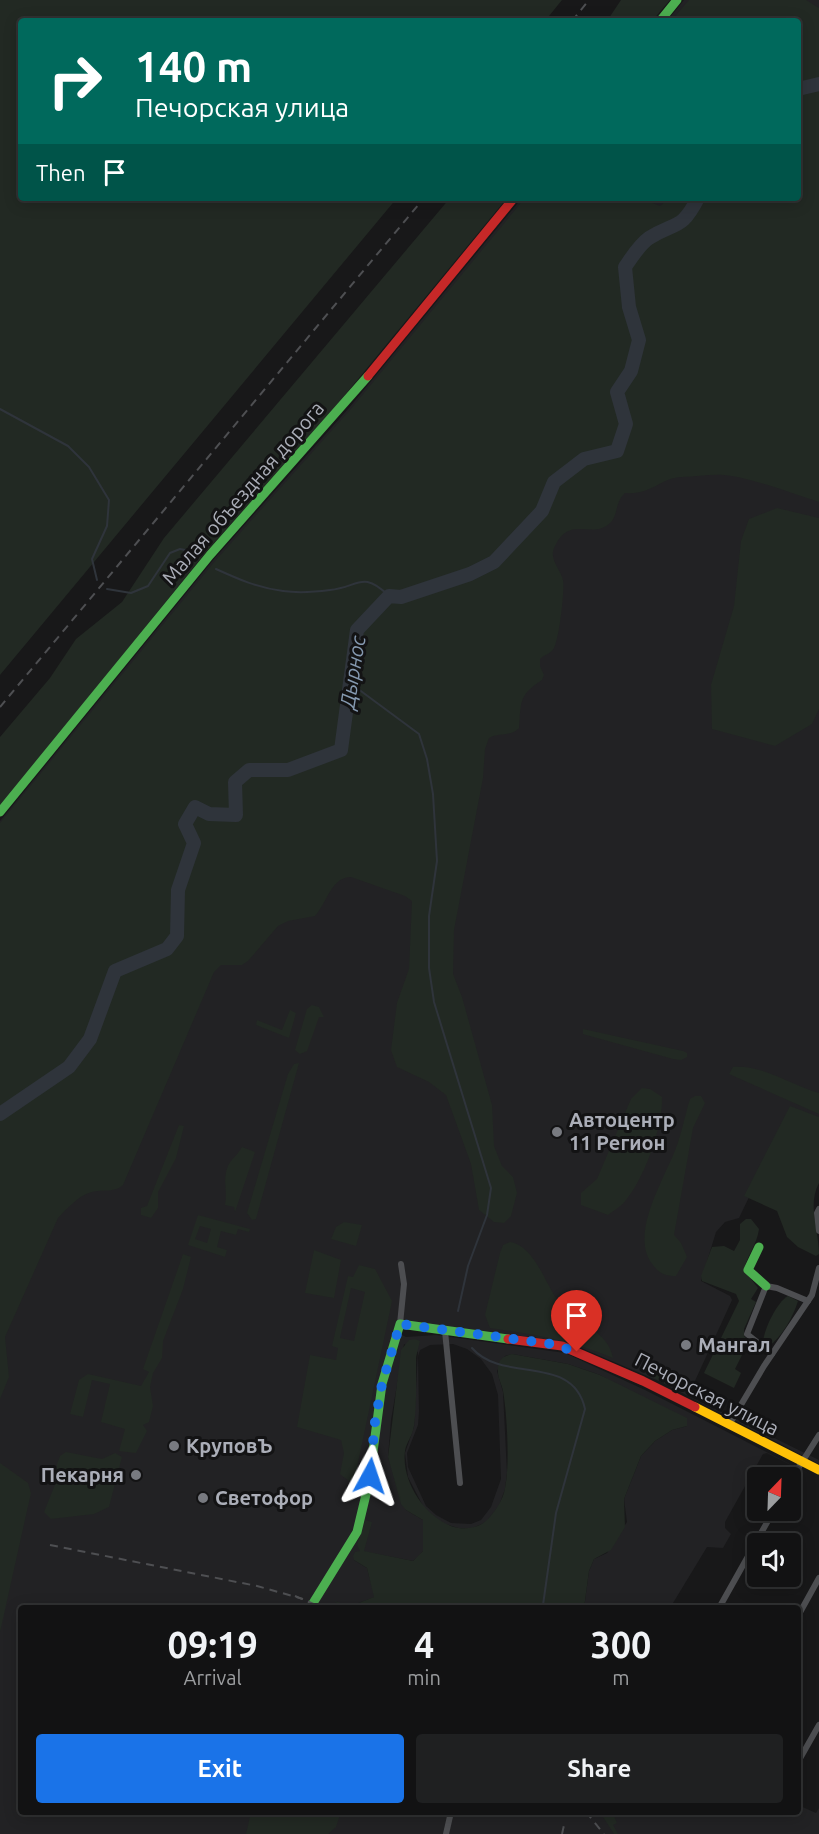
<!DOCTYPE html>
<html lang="en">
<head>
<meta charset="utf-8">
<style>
  :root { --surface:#121213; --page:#1f2021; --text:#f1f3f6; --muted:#9c9ea0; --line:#313233; --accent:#1a73e8 }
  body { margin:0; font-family:Ubuntu,sans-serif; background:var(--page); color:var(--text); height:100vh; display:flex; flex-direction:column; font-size:22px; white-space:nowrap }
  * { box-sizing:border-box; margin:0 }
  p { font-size:20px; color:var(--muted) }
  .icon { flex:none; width:33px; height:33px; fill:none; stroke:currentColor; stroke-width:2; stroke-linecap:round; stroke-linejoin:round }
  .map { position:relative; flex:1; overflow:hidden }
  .details { position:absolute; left:18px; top:1605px; width:783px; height:210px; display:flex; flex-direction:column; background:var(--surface); border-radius:6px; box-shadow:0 3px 15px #0003,0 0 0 2px var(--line) }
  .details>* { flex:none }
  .top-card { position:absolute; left:18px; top:18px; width:783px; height:183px; border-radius:6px; box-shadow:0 3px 15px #0003,0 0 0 2px var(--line); background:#00695c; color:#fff; overflow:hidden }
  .needle { width:39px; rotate:23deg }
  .buttons { position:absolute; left:747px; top:1467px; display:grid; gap:12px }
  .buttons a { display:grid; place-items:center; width:54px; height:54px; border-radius:6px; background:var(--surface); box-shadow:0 3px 15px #0003,0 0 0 2px var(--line); font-size:30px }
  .pin { position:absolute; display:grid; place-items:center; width:51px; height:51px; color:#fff; margin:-62px -26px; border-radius:50% 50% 50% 0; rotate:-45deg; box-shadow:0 0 6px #0007 }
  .pin .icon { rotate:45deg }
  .me { position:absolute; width:66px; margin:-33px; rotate:5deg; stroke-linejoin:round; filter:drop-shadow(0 0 4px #0008) }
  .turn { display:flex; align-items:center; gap:21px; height:126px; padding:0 18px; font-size:27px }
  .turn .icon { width:78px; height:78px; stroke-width:2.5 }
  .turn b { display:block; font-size:42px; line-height:51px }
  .then { display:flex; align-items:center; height:57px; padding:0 18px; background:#0003; gap:12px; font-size:22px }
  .eta { display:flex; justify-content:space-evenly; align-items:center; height:102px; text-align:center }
  .eta b { font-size:36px; font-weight:700; line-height:42px }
  .button { display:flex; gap:12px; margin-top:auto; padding:12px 18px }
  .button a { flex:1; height:69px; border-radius:6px; background:var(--accent); color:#fff; font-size:24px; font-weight:700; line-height:69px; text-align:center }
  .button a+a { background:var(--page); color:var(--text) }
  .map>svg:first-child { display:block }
</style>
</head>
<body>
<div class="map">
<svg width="819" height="1834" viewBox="0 0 819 1834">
  <rect width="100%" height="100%" fill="#181819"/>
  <path fill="#222224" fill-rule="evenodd" d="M684,0H819V1168L751,1193L739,1218L725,1222L716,1232L701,1281L730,1296L732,1300L689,1394L693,1398L819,1460V1464L661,1382L579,1347L553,1340L428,1324L403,1325L400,1334L406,1337L436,1335L565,1353L645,1390L819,1479L767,1453L763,1454L725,1522V1528L731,1534L723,1548L707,1547L670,1608H584L589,1571L594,1559L607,1553L627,1522L624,1499L641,1456L655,1441L672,1430L687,1426L600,1375L568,1364L512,1354L505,1356L497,1371L503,1392L507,1473L505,1489L499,1506L486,1522L473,1528H458L442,1523L424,1508L408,1477L405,1453L414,1427L418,1352L404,1344L391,1420L388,1457L406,1510L423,1520V1551L418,1557L413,1561L361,1551L354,1560L367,1568L375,1597L351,1606L337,1603L345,1608H21V1812H798V1805L816,1813L819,1808V1834H0V821L214,559L349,408L522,198H798V21H667ZM453,1344L467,1349L481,1359L492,1374L498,1395L501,1479L491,1507L481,1520L471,1524L451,1523L436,1515L426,1506L408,1467L407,1453L418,1425L419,1412L418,1356L420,1350L430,1345Z"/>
  <g fill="#222923" fill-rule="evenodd">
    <polygon points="0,0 562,0 545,21 21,21 21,198 397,198 0,675"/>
    <polygon points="621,0 670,0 652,21 607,21"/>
    <path d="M689,0H806L819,8V502C790,493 753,478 724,475C710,474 696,477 682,477C659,478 653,495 625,493C614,503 619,516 609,524C591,539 570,515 555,546C548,559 560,568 563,580C565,590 559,639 554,648C551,654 545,654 540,659V666L544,675L542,680C519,695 521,701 519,728C511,737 499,732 489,738L485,749L483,778L454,930L453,974L462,997L492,1105L494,1146L502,1166L513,1177L517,1193L511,1216L504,1223L494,1222L479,1210L471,1164L446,1095L429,1082L397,1067L391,1050L397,1003L409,969L412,901L405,896L351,877C331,877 327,903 315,916L288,921L278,926L248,961L242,965H221L214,972L123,1185C113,1194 101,1188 89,1193C77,1197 67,1209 58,1218L5,1337L9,1377L0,1399V823L216,560L350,410L525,198H640L660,206L665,202L664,198H798V21H671Z"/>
    <polygon points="450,198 507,198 340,401 206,552 0,807 0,737 50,678 76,639 122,602 164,538"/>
    <polygon points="777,508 819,518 819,709 812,724 775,746 712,729 711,685 734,606 741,541 749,519"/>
    <polygon points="312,1005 319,1007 324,1017 319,1017 307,1051 300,1054 295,1050 307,1009"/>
    <polygon points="290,1010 296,1013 289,1038 256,1025 257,1020 282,1030"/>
    <polygon points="583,1029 683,1051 687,1053 687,1057 681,1060 673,1059 586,1035 583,1034"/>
    <polygon points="299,1063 256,1219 252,1220 247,1213 288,1074 294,1064"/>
    <path d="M733,1067C765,1065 790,1085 819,1093V1114L729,1074Z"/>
    <path d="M642,1088L650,1089L662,1097C663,1126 645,1177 626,1200C622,1206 614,1210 608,1215L581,1205V1193L597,1179L631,1099Z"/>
    <path d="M695,1096H701L705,1103L693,1128L674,1235L681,1243L687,1257L676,1276C665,1276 660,1274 653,1265C628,1235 665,1178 676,1148C682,1132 685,1115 690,1099Z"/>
    <path d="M790,1106L819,1117V1183C807,1205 819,1230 819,1254L816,1256L798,1247L787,1237L777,1211L744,1196Z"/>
    <polygon points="179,1125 184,1126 176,1158 158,1192 158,1208 151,1218 141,1215 141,1208 147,1206"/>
    <path d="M242,1147L255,1152L235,1212L234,1207L225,1205C228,1191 222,1180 228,1166C231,1159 238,1155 242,1147Z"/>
    <path d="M198,1215L250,1229L249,1232L238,1229L236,1235L221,1231L217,1247L227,1250L225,1257L188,1245ZM200,1226L211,1229L207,1243L195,1239Z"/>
    <path d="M751,1219L759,1229C757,1245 747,1255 744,1270L758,1288L751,1299L756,1302L744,1329V1336L749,1341L735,1369L741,1373L734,1388L704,1373L739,1301L736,1294L702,1281L701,1276L712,1247L724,1246L734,1251L740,1240V1224L746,1219Z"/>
    <polygon points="344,1222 362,1225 356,1246 331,1239 336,1227"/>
    <path d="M510,1242C537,1247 545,1287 562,1306C580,1325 608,1331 613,1358C572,1341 534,1334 490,1328L485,1315L500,1253L503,1245Z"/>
    <polygon points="314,1250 341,1260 334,1298 305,1293"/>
    <polygon points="183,1254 191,1257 183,1289 163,1341 162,1358 153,1373 150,1387 153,1406 149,1422 143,1425 147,1431 136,1453 119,1451 125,1429 101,1422 110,1384 92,1380 83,1417 70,1414 79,1380 88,1374 141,1386 149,1372 143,1369"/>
    <path d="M359,1265L375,1269L392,1301L355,1477L349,1481L340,1474L344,1453L341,1440L297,1427L310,1355L336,1360L338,1348L332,1346L348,1276L353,1277ZM351,1288L365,1292L354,1341L340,1338Z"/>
    <path d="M788,1296L798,1301C793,1317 782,1337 768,1347L763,1342C764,1329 777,1302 788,1296Z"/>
    <path d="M415,1339L420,1341L416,1357C416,1379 417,1403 414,1426C413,1435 406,1443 405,1451C401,1482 426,1518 454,1527C465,1530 480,1528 488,1519C496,1510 503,1500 505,1488C510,1466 507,1413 503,1391C502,1384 497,1377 498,1369C498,1360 503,1356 512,1354L568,1364L600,1375L687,1418V1426L672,1430L655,1441L641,1456L624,1499L625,1527L611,1550L594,1559L589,1571L584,1608H345L334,1601L351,1606L374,1597L367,1568L354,1560L353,1556L355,1552L360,1551L357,1545L365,1520L372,1522L364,1551L413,1561L423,1551V1520L406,1510L401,1504L388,1457L401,1350L409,1340Z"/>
    <polygon points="654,1367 675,1377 670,1386 650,1376"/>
    <polygon points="66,1452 102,1459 115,1453 122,1457 109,1507 94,1514 51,1519 44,1512 56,1482 57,1464 60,1456"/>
    <polygon points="0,1463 28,1483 31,1493 0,1632"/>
    <polygon points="251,1812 341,1812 336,1827 328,1834 246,1834"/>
    <polygon points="600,1812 612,1812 617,1823 613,1825 618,1834 614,1834"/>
  </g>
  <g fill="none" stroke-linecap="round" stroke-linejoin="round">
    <g stroke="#2f343b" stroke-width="2">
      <polyline points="0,409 68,446 89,467 109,500 107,526 92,559 97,580"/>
      <path d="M216,569C238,579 258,588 283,591C297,593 315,592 330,590C359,587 362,570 389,596"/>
      <polyline points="107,589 131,593 148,586 170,553 180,549 195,552"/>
      <polyline points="350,683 419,734 427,759 433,794 437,861 429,916 429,968 434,1002 491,1188 487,1215 468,1266 458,1311"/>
      <path d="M472,1348C503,1384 573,1353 585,1409L556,1513L543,1605"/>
    </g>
    <g stroke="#2f343b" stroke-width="14">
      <polyline points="798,89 819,84"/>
      <path d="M0,1114L69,1067L90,1039L115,971L167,949L177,936L178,890L194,843L185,824L195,807L209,814L236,815L235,782L249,770H288L341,750L357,630L389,596L401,597L470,574L494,562L542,511L554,482L584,459L617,451L626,424L617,392L631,371L639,340L629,307L625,267C632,257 639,245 649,238C676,221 681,231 698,198"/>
    </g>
    <g stroke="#4d4e51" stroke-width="6">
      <polyline points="819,1209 817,1213 819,1231"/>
      <polyline points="400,1324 404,1284 401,1264"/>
      <polyline points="445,1331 460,1483"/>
      <polyline points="772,1354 747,1334 766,1286 777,1288 808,1301"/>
      <polyline points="729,1425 764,1366 812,1295 819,1268"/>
      <polyline points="790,1481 819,1435"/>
      <polyline points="719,1608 774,1510"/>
      <polyline points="798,1616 819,1578"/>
      <polyline points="798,1762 819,1725"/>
      <polyline points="446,1834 451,1812"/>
    </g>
    <g stroke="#4caf50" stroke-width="9">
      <polyline points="660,21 677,0"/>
      <polyline points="0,812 210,555 368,376"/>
      <polyline points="759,1247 748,1270 766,1286"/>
      <polyline points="310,1608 357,1532 369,1482 382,1384 400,1324 508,1339"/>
    </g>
    <polyline stroke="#ffc107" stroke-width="9" points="695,1407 819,1470"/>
    <g stroke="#c62828" stroke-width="9">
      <polyline points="368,376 514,198"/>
      <polyline points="508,1339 562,1346 643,1381 695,1407"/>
    </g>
    <g stroke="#4e4f52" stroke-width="2" stroke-dasharray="8 6" stroke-linecap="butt">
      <polyline points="572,21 589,0"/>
      <polyline points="0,707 424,198"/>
      <polyline points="50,1545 257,1586 303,1599"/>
      <polyline points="295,1596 323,1608"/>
      <polyline points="586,1812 604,1834"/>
      <polyline points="562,1834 564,1825"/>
    </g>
  </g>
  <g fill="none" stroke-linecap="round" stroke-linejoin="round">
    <polyline stroke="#1a73e8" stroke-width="10" stroke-dasharray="0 18" points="370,1476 375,1422 382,1384 400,1324 552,1344 577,1352"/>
  </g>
  <g fill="#787a80" stroke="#131314" stroke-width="2">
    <circle cx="557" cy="1132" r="6"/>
    <circle cx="686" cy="1345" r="6"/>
    <circle cx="174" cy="1446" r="6"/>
    <circle cx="136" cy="1475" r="6"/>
    <circle cx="203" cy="1498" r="6"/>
  </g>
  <g text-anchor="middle" stroke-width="6" stroke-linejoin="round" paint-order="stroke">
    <g font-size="20" fill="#abaeb8" stroke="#131314">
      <text transform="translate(243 493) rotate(-49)" y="7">Малая объездная дорога</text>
      <text transform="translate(707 1394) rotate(27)" y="7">Печорская улица</text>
    </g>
    <g font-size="20" font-weight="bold" fill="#abaeb8" stroke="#131314" text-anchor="start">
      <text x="569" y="1127">Автоцентр<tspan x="569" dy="23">11 Регион</tspan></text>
      <text x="698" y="1352">Мангал</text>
      <text x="186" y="1453">КруповЪ</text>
      <text x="124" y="1482" text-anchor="end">Пекарня</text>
      <text x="215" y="1505">Светофор</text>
    </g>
    <g font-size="21" font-style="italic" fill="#8599b0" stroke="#131314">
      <text transform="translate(353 672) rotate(-81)" y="7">Дырнос</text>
    </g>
  </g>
</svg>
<div class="buttons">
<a><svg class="needle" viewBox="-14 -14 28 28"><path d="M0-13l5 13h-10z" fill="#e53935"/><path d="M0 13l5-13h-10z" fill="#9c9ea0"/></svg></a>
<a><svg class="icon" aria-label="sound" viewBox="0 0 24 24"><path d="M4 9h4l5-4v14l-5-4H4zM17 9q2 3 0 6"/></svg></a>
</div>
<div class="pin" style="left:577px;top:1352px;background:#d93025"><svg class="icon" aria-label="arrive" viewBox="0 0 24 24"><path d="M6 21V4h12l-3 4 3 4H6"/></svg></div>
<svg class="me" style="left:370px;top:1476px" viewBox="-20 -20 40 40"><path d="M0-17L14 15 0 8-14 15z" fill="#1a73e8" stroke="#fff" stroke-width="4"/></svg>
<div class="top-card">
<div class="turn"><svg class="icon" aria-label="right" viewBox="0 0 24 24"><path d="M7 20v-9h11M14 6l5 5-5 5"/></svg><div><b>140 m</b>Печорская улица</div></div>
<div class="then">Then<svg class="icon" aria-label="arrive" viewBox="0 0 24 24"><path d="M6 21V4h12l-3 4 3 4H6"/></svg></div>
</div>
<section class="details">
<div class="eta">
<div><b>09:19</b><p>Arrival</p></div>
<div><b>4</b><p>min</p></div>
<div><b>300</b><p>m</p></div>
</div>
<div class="button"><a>Exit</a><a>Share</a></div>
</section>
</div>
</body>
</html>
